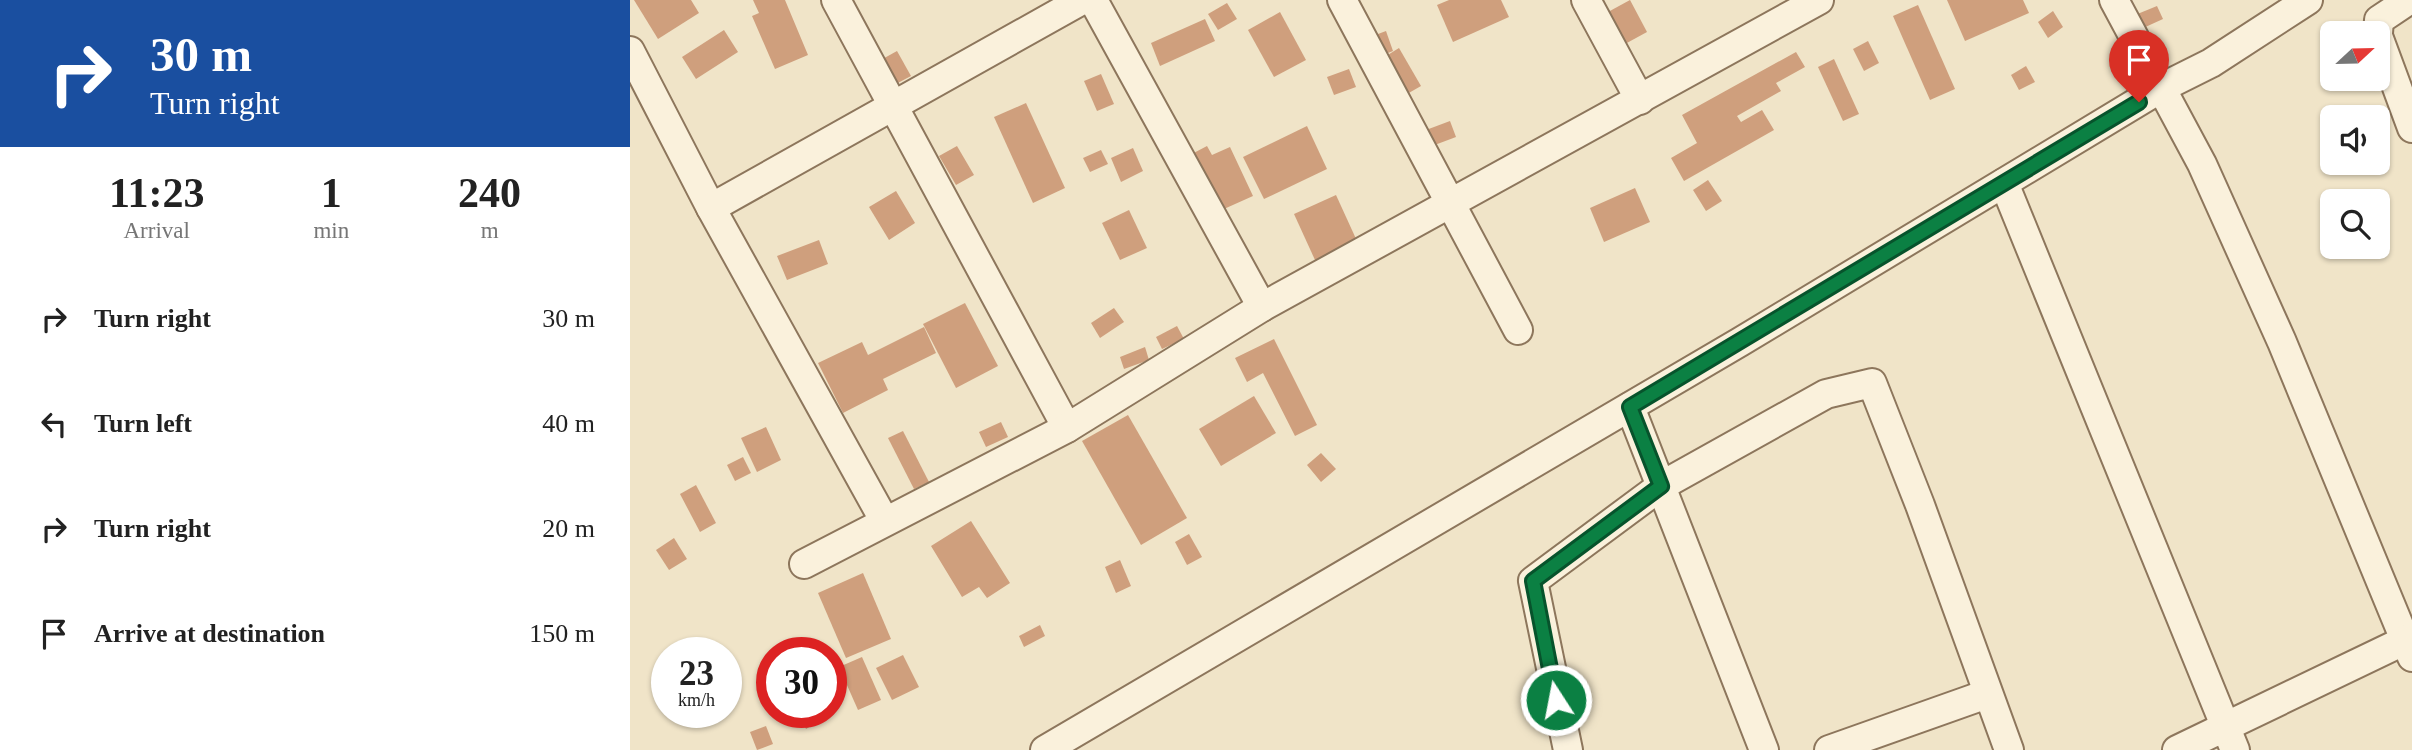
<!DOCTYPE html>
<html lang="en">
<head>
<meta charset="utf-8">
<style>
  :root { --surface:#fff; --page:#f2f2f2; --text:#222; --muted:#767676 }
  body { margin:0; font-family:Georgia,serif; background:var(--page); color:var(--text); height:100vh; display:flex; flex-direction:column; font-size:26px; white-space:nowrap }
  * { box-sizing:border-box; margin:0 }
  p { font-size:23px; color:var(--muted) }
  .icon { flex:none; width:38px; height:38px; fill:none; stroke:currentColor; stroke-width:2; stroke-linecap:round; stroke-linejoin:round }
  .map { position:relative; flex:1; overflow:hidden }
  .details { display:flex; flex-direction:column; background:var(--surface); width:630px }
  .details>* { flex:none }
  .hud { background:#1a4fa0; color:#fff; overflow:hidden }
  .needle { width:46px; rotate:68deg }
  .tools { position:absolute; left:1690px; top:21px; display:grid; gap:14px }
  .tools a { display:grid; place-items:center; width:70px; height:70px; border-radius:10px; background:var(--surface); box-shadow:0 2px 5px #0004; font-size:35px }
  .speed { position:absolute; left:21px; top:637px; display:flex; gap:14px; font-size:35px; font-weight:700; text-align:center }
  .speed>* { display:grid; place-content:center; width:91px; height:91px; border-radius:50%; background:var(--surface); box-shadow:0 2px 5px #0004; line-height:1 }
  .speed small { font-size:18px; font-weight:400 }
  .speed .limit { border:10px solid #d22; background:#fff; color:#111 }
  .pin { position:absolute; display:grid; place-items:center; width:60px; height:60px; color:#fff; margin:-72px -30px; border-radius:50% 50% 50% 0; rotate:-45deg; box-shadow:0 0 7px #0007 }
  .pin .icon { rotate:45deg }
  .me { position:absolute; width:77px; margin:-38px; rotate:349deg; stroke-linejoin:round; filter:drop-shadow(0 0 5px #0008) }
  .turn { display:flex; align-items:center; gap:24px; height:147px; padding:0 35px; font-size:32px }
  .turn .icon { width:91px; height:91px; stroke-width:2.5 }
  .turn b { display:block; font-size:49px; line-height:60px }
  .eta { display:flex; justify-content:space-evenly; align-items:center; height:119px; text-align:center }
  .eta b { font-size:42px; font-weight:800; line-height:49px }
  ul { padding:0; list-style:none }
  li { display:flex; align-items:center; gap:21px; height:105px; padding:0 35px }
  li div { flex:1 }
  li b { display:block; font-size:26px }
  li em { font-style:normal }
  main { display:flex; flex:1; min-height:0 }
  .map>svg:first-child { display:block }
</style>
</head>
<body>
<main>
<section class="details">
<div class="hud">
<div class="turn"><svg class="icon" aria-label="right" viewBox="0 0 24 24"><path d="M7 20v-9h11M14 6l5 5-5 5"/></svg><div><b>30 m</b>Turn right</div></div>
</div>
<div class="eta">
<div><b>11:23</b><p>Arrival</p></div>
<div><b>1</b><p>min</p></div>
<div><b>240</b><p>m</p></div>
</div>
<ul>
<li><svg class="icon" aria-label="right" viewBox="0 0 24 24"><path d="M7 20v-9h11M14 6l5 5-5 5"/></svg><div><b>Turn right</b></div><em>30 m</em></li>
<li><svg class="icon" aria-label="left" viewBox="0 0 24 24"><path d="M17 20v-9H6M10 6l-5 5 5 5"/></svg><div><b>Turn left</b></div><em>40 m</em></li>
<li><svg class="icon" aria-label="right" viewBox="0 0 24 24"><path d="M7 20v-9h11M14 6l5 5-5 5"/></svg><div><b>Turn right</b></div><em>20 m</em></li>
<li><svg class="icon" aria-label="arrive" viewBox="0 0 24 24"><path d="M6 21V4h12l-3 4 3 4H6"/></svg><div><b>Arrive at destination</b></div><em>150 m</em></li>
</ul>
</section>
<div class="map">
<svg width="1782" height="750" viewBox="0 0 1782 750">
  <rect width="100%" height="100%" fill="#f0e4c8"/>
  <g fill="#cf9f7d">
    <polygon points="4,0 61,0 69,13 28,39"/>
    <polygon points="123,0 155,0 178,55 145,69 122,16 129,13"/>
    <polygon points="819,0 871,0 879,17 823,42 807,5"/>
    <polygon points="1000,0 1017,32 984,50 967,18"/>
    <polygon points="1317,0 1393,0 1399,13 1335,41"/>
    <polygon points="597,3 607,19 588,30 578,14"/>
    <polygon points="1288,5 1325,89 1300,100 1263,16"/>
    <polygon points="1527,6 1533,19 1511,29 1505,15"/>
    <polygon points="1423,11 1433,27 1418,38 1408,22"/>
    <polygon points="650,12 676,60 644,77 618,30"/>
    <polygon points="575,19 585,41 530,66 521,43"/>
    <polygon points="94,30 108,52 66,79 52,57"/>
    <polygon points="756,31 763,51 748,57 740,37"/>
    <polygon points="1238,41 1249,63 1234,71 1223,49"/>
    <polygon points="769,48 791,86 770,98 748,61"/>
    <polygon points="267,51 281,76 264,85 249,61"/>
    <polygon points="1166,52 1175,67 1146,83 1151,91 1107,116 1111,122 1132,110 1144,130 1054,181 1041,158 1067,143 1052,115"/>
    <polygon points="1204,59 1229,114 1213,121 1188,67"/>
    <polygon points="1396,66 1405,82 1389,90 1381,75"/>
    <polygon points="719,69 726,87 704,95 697,77"/>
    <polygon points="471,74 484,104 467,111 454,81"/>
    <polygon points="396,103 435,188 403,203 364,117"/>
    <polygon points="820,121 826,137 802,146 796,130"/>
    <polygon points="677,126 697,169 634,199 613,157"/>
    <polygon points="327,146 344,175 326,185 309,156"/>
    <polygon points="577,146 582,155 600,147 623,196 585,213 558,156"/>
    <polygon points="503,148 513,171 491,182 481,158"/>
    <polygon points="471,150 478,164 460,172 453,158"/>
    <polygon points="1078,180 1092,201 1076,211 1063,190"/>
    <polygon points="1005,188 1020,222 974,242 960,208"/>
    <polygon points="266,191 285,223 259,240 239,207"/>
    <polygon points="706,195 727,241 685,260 664,214"/>
    <polygon points="499,210 517,248 490,260 472,223"/>
    <polygon points="189,240 198,264 157,280 147,256"/>
    <polygon points="335,303 368,366 326,388 293,324"/>
    <polygon points="484,308 494,322 470,338 461,323"/>
    <polygon points="547,326 554,339 532,349 526,337"/>
    <polygon points="294,327 306,353 253,379 258,390 213,413 188,363 232,342 238,355"/>
    <polygon points="644,339 687,425 665,436 633,373 617,382 605,358"/>
    <polygon points="515,347 519,360 494,369 490,357"/>
    <polygon points="624,396 646,433 591,466 569,429"/>
    <polygon points="498,415 557,518 511,545 452,441"/>
    <polygon points="371,422 378,437 356,447 349,432"/>
    <polygon points="136,427 151,460 127,472 111,438"/>
    <polygon points="273,431 299,482 284,489 258,438"/>
    <polygon points="691,453 706,469 691,482 677,465"/>
    <polygon points="113,457 121,473 105,481 97,465"/>
    <polygon points="66,485 86,523 70,532 50,494"/>
    <polygon points="341,521 380,583 357,598 349,587 332,597 301,546"/>
    <polygon points="559,534 572,557 557,565 545,542"/>
    <polygon points="44,538 57,559 39,570 26,550"/>
    <polygon points="490,560 501,586 486,593 475,567"/>
    <polygon points="233,573 261,639 216,658 188,593"/>
    <polygon points="410,625 415,636 394,647 389,636"/>
    <polygon points="273,655 289,687 262,700 246,668"/>
    <polygon points="232,657 251,700 228,710 209,667"/>
    <polygon points="169,712 189,712 192,719 176,729"/>
    <polygon points="136,726 143,744 127,750 120,732"/>
  </g>
  <g fill="none" stroke-linecap="round" stroke-linejoin="round">
    <g stroke="#8d765c" stroke-width="32">
      <g id="street">
        <polyline points="206,0 437,428"/>
        <polyline points="463,0 632,307"/>
        <polyline points="712,0 888,330"/>
        <polyline points="956,0 1010,100"/>
        <polyline points="1484,0 1572,164 1652,342 1782,657"/>
        <polyline points="1748,33 1749,20 1779,0"/>
        <polyline points="1748,36 1782,128"/>
        <polyline points="0,51 81,208 254,520"/>
        <polyline points="1374,183 1605,750"/>
        <polyline points="81,208 452,0"/>
        <polyline points="1000,407 1134,750"/>
        <polyline points="174,564 437,428 632,307 1189,0"/>
        <polyline points="415,750 1110,342 1531,88 1581,63 1678,0"/>
        <polyline points="938,750 903,581 1031,486 1196,394 1242,383 1290,505 1379,750"/>
        <polyline points="1199,750 1357,694"/>
        <polyline points="1547,750 1782,637"/>
      </g>
    </g>
    <use href="#street" stroke="#faf1dc" stroke-width="28"/>
  </g>
  <g fill="none" stroke-linecap="round" stroke-linejoin="round">
    <g stroke="#07532c" stroke-width="18">
      <polyline id="route" points="926,700 903,581 1031,486 1000,407 1509,102"/>
    </g>
    <use href="#route" stroke="#0b8043" stroke-width="12"/>
  </g>
</svg>
<div class="tools">
<a><svg class="needle" viewBox="-14 -14 28 28"><path d="M0-13l5 13h-10z" fill="#e53935"/><path d="M0 13l5-13h-10z" fill="#767676"/></svg></a>
<a><svg class="icon" aria-label="sound" viewBox="0 0 24 24"><path d="M4 9h4l5-4v14l-5-4H4zM17 9q2 3 0 6"/></svg></a>
<a><svg class="icon" aria-label="search" viewBox="0 0 24 24"><circle cx="10" cy="10" r="6"/><path d="M15 15l6 6"/></svg></a>
</div>
<div class="speed"><div>23<small>km/h</small></div><div class="limit">30</div></div>
<div class="pin" style="left:1509px;top:102px;background:#d93025"><svg class="icon" aria-label="arrive" viewBox="0 0 24 24"><path d="M6 21V4h12l-3 4 3 4H6"/></svg></div>
<svg class="me" style="left:926px;top:700px" viewBox="-20 -20 40 40"><circle r="17" fill="#0b8043" stroke="#fff" stroke-width="3"/><path d="M0-11L8 9 0 5-8 9z" fill="#fff"/></svg>
</div>
</main>
</body>
</html>
